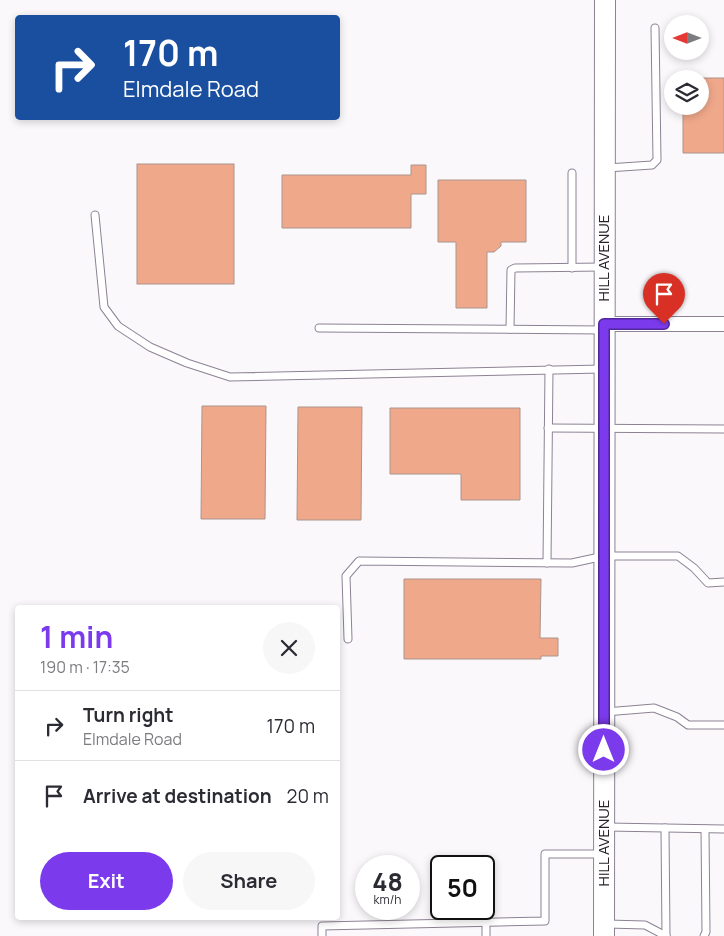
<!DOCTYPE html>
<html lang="en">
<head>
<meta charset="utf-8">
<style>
  :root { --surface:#fff; --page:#f7f7f7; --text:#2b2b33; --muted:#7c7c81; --line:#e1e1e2; --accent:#7c3aed }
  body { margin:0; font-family:Manrope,sans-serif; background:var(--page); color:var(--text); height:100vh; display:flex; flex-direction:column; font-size:19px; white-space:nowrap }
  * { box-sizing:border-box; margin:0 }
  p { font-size:16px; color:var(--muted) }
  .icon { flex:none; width:28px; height:28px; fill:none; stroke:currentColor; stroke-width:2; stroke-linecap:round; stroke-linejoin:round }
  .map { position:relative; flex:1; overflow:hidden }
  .details { position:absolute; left:15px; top:605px; width:325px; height:315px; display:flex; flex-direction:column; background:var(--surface); border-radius:5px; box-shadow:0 2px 8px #0003 }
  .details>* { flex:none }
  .top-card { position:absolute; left:15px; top:15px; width:325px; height:105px; border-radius:5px; box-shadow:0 2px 8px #0003; background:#1a4fa0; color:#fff; overflow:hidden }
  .needle { width:32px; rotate:270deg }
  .fabs { position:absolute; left:664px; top:15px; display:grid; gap:10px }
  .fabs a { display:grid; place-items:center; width:45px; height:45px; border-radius:50%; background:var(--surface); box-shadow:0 2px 8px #0003; font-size:25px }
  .speed { position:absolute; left:355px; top:855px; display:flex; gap:10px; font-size:25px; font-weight:700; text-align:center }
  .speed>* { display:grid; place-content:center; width:65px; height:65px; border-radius:50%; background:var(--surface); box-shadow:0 2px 8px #0003; line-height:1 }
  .speed small { font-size:12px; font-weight:400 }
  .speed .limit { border:2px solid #111; border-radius:8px; background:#fff; color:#111 }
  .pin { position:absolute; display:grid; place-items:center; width:42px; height:42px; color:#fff; margin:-51px -21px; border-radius:50% 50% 50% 0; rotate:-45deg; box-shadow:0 0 5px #0007 }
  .pin .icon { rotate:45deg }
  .me { position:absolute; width:55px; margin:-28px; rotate:0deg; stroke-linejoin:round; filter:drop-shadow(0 0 4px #0008) }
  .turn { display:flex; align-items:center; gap:18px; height:105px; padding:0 25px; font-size:22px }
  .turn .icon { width:65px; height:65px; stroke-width:2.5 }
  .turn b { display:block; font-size:35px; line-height:42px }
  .round { display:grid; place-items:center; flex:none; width:52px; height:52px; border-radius:26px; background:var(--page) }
  .head { display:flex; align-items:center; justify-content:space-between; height:85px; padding:0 25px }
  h1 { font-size:30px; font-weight:700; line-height:38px; color:var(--accent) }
  .primary-button { display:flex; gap:10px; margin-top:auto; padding:10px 25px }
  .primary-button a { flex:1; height:58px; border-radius:30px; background:var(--accent); color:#fff; font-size:20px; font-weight:700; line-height:58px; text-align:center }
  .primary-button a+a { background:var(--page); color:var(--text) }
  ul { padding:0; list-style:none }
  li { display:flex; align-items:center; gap:15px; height:70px; padding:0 25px; border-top:1px solid var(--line) }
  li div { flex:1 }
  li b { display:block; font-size:19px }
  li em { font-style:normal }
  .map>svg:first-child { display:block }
</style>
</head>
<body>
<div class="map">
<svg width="724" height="936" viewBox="0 0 724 936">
  <rect width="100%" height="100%" fill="#fbf8fc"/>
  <g fill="#f0a88b" stroke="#aa948b">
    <polygon points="683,78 724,78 724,153 683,153 683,106 700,106 700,79"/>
    <rect x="137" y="164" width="97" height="120"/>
    <polygon points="411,165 426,165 426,194 411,194 411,228 282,228 282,175 411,175"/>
    <polygon points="438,180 526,180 526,242 501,242 501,246 494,252 487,252 487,308 456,308 456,242 438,242"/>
    <polygon points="202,406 266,406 265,519 201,519"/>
    <polygon points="298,407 362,407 361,520 297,520"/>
    <polygon points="390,408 520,408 520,500 461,500 461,474 390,474"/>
    <polygon points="404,579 541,579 540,638 558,638 558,656 541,656 541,659 404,659"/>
  </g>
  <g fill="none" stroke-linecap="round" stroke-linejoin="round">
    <g stroke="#8c8294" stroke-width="9">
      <g id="lane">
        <polyline points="607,168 652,165 657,160 655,28"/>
        <polyline points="572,173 572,268"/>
        <polyline points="95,215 104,307 118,326 150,347 187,363 230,377 602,369"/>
        <polyline points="319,328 604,330"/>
        <polyline points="510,329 511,270 515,268 603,267"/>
        <polyline points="548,428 724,429"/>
        <polyline points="547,563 549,369"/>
        <polyline points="348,639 346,576 359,561 572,563 604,556 678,556 694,568 708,583 724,582"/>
        <polyline points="605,712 654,708 677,717 688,725 724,725"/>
        <polyline points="607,827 724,829"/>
        <polyline points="665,828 666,936"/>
        <polyline points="607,924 645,925 666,936"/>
        <polyline points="322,936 322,926 545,921 545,854 601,854"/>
        <polyline points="486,936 486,922"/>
        <polyline points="704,936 706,932 705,829"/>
      </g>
    </g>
    <g stroke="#8c8294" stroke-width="16">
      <polyline id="street" points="604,324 724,324"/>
    </g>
    <g stroke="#8c8294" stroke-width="22">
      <polyline id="secondary" points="604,936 605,0"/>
    </g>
    <use href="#lane" stroke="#fff" stroke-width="7"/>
    <use href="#street" stroke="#fff" stroke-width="14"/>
    <use href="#secondary" stroke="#fff" stroke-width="20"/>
  </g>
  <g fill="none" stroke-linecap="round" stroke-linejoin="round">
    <g stroke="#51269a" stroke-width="12">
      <polyline id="route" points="604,750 604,324 664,324"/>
    </g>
    <use href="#route" stroke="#7c3aed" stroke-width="9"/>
  </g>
  <g text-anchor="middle" stroke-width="4" stroke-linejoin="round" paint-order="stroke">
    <g font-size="15" fill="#27222a" stroke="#fff">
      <text transform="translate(604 258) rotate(-90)" y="5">HILL AVENUE</text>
      <text transform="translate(604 843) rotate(-90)" y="5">HILL AVENUE</text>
    </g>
  </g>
</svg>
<div class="fabs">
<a><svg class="needle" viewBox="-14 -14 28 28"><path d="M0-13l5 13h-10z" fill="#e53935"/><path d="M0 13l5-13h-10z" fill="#7c7c81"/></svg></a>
<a><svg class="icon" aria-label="layers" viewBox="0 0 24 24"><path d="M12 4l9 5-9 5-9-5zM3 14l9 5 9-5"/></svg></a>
</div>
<div class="speed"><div>48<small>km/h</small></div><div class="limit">50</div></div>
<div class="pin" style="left:664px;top:324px;background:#d93025"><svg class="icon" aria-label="arrive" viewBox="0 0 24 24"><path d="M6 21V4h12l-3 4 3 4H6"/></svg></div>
<svg class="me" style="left:604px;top:750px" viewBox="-20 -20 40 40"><circle r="17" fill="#7c3aed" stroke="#fff" stroke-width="3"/><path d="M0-11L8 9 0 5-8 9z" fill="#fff"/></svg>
<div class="top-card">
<div class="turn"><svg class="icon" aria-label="right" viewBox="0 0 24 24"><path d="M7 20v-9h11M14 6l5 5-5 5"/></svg><div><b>170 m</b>Elmdale Road</div></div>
</div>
<section class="details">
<div class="head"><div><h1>1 min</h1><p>190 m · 17:35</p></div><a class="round"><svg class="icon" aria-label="close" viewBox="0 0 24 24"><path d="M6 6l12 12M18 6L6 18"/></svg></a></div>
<ul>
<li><svg class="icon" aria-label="right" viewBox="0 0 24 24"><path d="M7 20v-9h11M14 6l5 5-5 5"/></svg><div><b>Turn right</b><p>Elmdale Road</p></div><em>170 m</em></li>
<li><svg class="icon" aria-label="arrive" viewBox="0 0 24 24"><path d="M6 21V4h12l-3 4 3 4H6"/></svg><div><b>Arrive at destination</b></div><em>20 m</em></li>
</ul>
<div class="primary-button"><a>Exit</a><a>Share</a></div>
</section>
</div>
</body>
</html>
